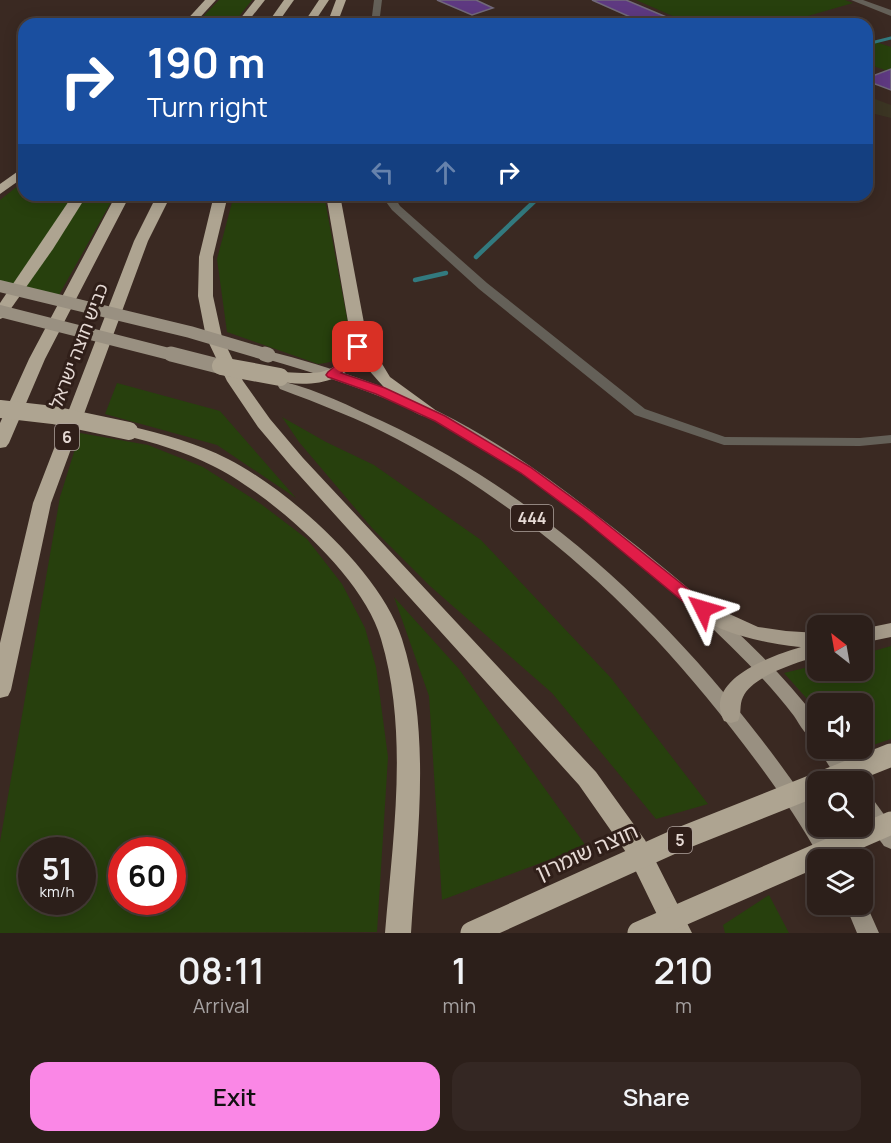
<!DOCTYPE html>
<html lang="en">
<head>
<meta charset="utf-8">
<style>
  :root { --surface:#2c1f1a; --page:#342723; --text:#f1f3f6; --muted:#a6a2a2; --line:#483d39; --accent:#fa87e6 }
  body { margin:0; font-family:Manrope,"Noto Sans Hebrew",sans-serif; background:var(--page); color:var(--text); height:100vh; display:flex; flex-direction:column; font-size:22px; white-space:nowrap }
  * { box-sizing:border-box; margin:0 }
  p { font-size:20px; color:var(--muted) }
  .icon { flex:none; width:33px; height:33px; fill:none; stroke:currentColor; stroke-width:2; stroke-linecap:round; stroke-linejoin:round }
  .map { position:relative; height:933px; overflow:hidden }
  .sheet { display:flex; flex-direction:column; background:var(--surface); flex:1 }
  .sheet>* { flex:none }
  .top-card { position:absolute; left:18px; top:18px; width:855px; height:183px; border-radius:18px; box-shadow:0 3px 15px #0003,0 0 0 2px var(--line); background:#1a4fa0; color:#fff; overflow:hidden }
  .needle { width:39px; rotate:329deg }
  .tools { position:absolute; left:807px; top:615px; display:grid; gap:12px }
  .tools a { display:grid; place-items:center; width:66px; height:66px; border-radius:12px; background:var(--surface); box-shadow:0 3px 15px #0003,0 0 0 2px var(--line); font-size:30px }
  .speed { position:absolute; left:18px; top:837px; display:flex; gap:12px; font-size:30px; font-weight:700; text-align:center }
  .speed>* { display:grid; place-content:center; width:78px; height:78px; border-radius:50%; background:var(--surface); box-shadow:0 3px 15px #0003,0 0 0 2px var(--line); line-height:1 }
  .speed small { font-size:15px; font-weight:400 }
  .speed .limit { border:9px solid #d22; background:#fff; color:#111 }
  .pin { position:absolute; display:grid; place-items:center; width:51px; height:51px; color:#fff; margin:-26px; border-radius:12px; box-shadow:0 3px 9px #0006 }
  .me { position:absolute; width:66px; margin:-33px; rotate:310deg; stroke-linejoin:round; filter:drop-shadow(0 0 4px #0008) }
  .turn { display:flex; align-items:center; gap:21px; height:126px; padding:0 30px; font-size:27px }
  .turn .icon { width:78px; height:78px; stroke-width:2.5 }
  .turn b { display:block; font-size:42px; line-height:51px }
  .lanes { display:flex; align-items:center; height:57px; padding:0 30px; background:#0003; justify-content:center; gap:30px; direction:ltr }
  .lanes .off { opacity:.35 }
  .eta { display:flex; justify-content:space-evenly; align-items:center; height:102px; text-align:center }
  .eta b { font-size:36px; font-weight:600; line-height:42px }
  .action { display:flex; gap:12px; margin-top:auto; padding:12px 30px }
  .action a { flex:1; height:69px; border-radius:18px; background:var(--accent); color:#111; font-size:24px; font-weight:600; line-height:69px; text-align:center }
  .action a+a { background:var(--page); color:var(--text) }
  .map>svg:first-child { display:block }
</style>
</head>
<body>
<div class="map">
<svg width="891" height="933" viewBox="0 0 891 933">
  <rect width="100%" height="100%" fill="#3a2922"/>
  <polygon fill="#3b3523" points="867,96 891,105 891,118 867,112"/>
  <g fill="#27400d" fill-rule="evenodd">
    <polygon points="219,0 252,0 233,24 196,24"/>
    <polygon points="636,0 845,0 853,3 808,16 827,24 691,24"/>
    <polygon points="867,39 891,47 891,72 867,64"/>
    <polygon points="24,181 24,195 115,195 59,295 0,281 0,200"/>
    <path d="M234,195H324L351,340C342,359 340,361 318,364L227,332L217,259Z"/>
    <polygon points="117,383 220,411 296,498 217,445 105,414"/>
    <polygon points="282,417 326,442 374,465 481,540 611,678 708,804 656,819 552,693 430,586 372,528 299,442"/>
    <path d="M80,433L148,445L203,467L261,504L307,539L342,584L365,628L376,667L388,757L377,932L0,933V842L60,497ZM32,850H82V902H32ZM122,850H172V902H122Z"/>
    <polygon points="394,597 459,669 586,846 442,900 429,696"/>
    <polygon points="891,646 891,739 855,751 853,749 862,748 862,704 818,704 817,710 784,673 817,665 818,670 862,670 863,654"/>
    <polygon points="769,895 789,933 725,933 723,925"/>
  </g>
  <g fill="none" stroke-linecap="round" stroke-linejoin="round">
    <polyline stroke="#327a7f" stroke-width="3" points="867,44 891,38"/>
    <g stroke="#327a7f" stroke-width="4.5">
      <polyline points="476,257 541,195"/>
      <polyline points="415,280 446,273"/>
    </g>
  </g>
  <g fill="#5e3981" stroke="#71697a" stroke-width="1.5">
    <polygon points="437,0 476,0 493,8 472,15"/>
    <polygon points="592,0 626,0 683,24 646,24"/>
    <polygon points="891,69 891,90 867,81 867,78"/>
  </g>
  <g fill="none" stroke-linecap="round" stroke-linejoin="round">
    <g fill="#646058" fill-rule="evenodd">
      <polygon points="374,0 382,0 379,24 371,24"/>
      <polygon points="851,0 863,0 891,10 891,16"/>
      <polygon points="381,195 393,195 400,206 487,283 645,409 725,437 860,438 891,435 891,443 860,446 724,445 635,415 479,289 392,210"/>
    </g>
    <g fill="#999081" fill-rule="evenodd">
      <path d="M268,351C332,367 397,389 455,420C521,455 580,502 638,547C703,599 767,654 818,720V742C807,739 800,725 794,716C766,679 731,646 697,614C618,543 521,464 425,416C374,391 318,374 263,358L261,355L263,352Z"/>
      <path d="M285,382C318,390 351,407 382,421C558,503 695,641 805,799L818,817V826H823L841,860H821C795,813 764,770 731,728C640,610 530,509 397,439C359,419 320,404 280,389L278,386L280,383Z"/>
      <polygon points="818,748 838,748 855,773 857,782 839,782"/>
      <polygon points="862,792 869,794 891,824 891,849 884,846 862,816"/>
      <polygon points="863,897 879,933 857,933 845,904 862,904"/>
    </g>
    <g fill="#a49a89" fill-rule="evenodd">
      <path d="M703,602L758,627L786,631L818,633V656C796,663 752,676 743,697C739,705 742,713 738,721L731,723L724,721C702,679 774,655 801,647C776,645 707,633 694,609L696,604Z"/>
      <polygon points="891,623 891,637 862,643 862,629"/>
    </g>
    <g fill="#aea491" fill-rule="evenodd">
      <polygon points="205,0 216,0 194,24 183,24"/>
      <polygon points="255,0 265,0 246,24 236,24"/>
      <polygon points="284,0 294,0 277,24 267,24"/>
      <polygon points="319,0 329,0 313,24 303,24"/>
      <polygon points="336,0 346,0 337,24 327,24"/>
      <polygon points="24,167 24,177 0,194 0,184"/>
      <polygon points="73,195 87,195 53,249 5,317 0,319 0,303"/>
      <polygon points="116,195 130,195 45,359 9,443 6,447 0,448 0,423 29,359"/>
      <polygon points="157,195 171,195 148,241 51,503 11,690 8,696 0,698 0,643 33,503 134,241"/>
      <polygon points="214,195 228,195 213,257 213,296 222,337 243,381 270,419 303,458 596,772 645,840 692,933 666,933 628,855 579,785 291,466 258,427 227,381 206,337 198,296 199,257"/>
      <path d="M326,195H340L367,339L390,377L434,409L437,413L434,417C413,422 370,375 360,357C343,385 303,388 274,380L272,377C284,361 337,395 351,339Z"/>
      <path d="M129,426C163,434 197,443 228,459C289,490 381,572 402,639C432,733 417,837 411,933H385C393,837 409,733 381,639C363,575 271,495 213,466C184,451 154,443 123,435L120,431L123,427Z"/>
    </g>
    <g stroke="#999081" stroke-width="12">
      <polyline points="0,286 190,332 268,355"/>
      <polyline points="0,311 177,356"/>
    </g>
    <g stroke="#999081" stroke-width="15">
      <polyline points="171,354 230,369"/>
      <polyline points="265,354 268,355"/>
    </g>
    <g stroke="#aea491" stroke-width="18">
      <polyline points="221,366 280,377"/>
      <polyline points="0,409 53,415 129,431"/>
    </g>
    <g stroke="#aea491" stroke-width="23">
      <polyline points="472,933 680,839 891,755"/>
      <polyline points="639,933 891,823"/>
    </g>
  </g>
  <polygon fill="#e11d48" stroke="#92132f" stroke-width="1.5" points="358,343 364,347 353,364 341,373 385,388 445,416 530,467 593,513 708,605 711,609 708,613 697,613 583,519 521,473 435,421 376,394 328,377 326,375 328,372 344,359 354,345"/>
  <g text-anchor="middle" stroke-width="6" stroke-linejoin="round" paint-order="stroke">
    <g fill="#301f19" stroke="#afa29d" stroke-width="1.5">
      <rect x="55" y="424" width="24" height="26" rx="4.5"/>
      <rect x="511" y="505" width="42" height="26" rx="4.5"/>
      <rect x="668" y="827" width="24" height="26" rx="4.5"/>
    </g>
    <g font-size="16" font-weight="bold" fill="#e6dad5">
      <text x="67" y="443">6</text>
      <text x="532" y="524">444</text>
      <text x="680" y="846">5</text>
    </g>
    <g font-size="18" fill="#e6dad5" stroke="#301f19">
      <text transform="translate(79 346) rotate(-69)" y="6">כביש חוצה ישראל</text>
    </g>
    <g font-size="21" fill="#e6dad5" stroke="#301f19">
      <text transform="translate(587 852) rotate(-24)" y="7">חוצה שומרון</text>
    </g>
  </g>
</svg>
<div class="tools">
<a><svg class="needle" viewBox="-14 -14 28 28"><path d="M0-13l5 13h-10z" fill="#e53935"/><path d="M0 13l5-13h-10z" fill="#a6a2a2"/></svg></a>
<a><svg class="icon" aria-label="sound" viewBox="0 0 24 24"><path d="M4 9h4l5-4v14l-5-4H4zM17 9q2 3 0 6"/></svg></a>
<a><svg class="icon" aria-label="search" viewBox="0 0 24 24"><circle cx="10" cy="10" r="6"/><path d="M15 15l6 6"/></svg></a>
<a><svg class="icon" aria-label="layers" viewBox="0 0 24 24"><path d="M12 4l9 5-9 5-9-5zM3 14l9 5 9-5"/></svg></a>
</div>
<div class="speed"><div>51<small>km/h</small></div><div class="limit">60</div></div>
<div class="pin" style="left:358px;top:347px;background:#d93025"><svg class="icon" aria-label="arrive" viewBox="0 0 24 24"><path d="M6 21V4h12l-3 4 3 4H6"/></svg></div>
<svg class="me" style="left:703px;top:609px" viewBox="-20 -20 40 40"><path d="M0-17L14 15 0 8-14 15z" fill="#e11d48" stroke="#fff" stroke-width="4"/></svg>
<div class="top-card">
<div class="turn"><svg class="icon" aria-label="right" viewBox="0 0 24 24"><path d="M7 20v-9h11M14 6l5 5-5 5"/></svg><div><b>190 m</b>Turn right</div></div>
<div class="lanes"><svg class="icon off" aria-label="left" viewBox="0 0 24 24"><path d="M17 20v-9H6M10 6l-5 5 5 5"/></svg><svg class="icon off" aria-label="ahead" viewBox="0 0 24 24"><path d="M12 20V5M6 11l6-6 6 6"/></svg><svg class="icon" aria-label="right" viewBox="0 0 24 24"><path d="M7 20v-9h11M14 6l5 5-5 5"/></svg></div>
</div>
</div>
<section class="sheet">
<div class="eta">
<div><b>08:11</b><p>Arrival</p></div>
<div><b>1</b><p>min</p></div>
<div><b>210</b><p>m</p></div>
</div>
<div class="action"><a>Exit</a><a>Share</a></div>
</section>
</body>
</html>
